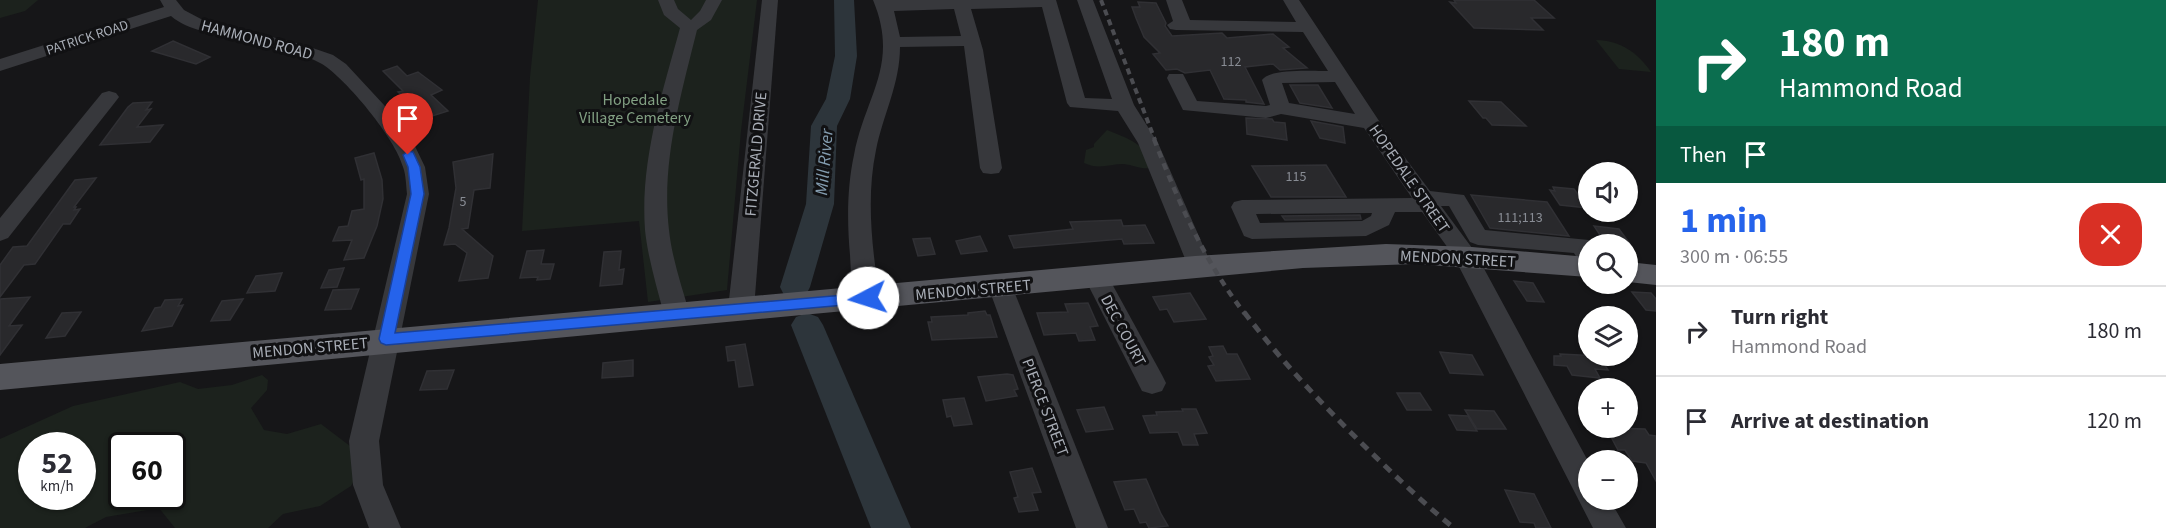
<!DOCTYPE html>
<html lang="en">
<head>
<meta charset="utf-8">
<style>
  :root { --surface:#fff; --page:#f7f7f7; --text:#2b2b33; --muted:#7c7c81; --line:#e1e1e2; --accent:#2563eb }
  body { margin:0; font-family:"Source Sans 3",sans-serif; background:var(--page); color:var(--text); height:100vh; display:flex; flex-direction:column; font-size:22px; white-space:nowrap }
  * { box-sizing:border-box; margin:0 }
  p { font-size:20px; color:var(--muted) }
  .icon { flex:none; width:33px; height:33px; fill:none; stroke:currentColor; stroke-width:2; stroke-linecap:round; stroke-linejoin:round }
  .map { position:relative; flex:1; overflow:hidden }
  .drawer { display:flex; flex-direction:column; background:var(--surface); width:510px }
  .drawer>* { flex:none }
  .top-card { background:#0b6e4f; color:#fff; overflow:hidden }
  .tools { position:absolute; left:1578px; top:162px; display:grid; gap:12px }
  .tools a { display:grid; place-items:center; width:60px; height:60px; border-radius:50%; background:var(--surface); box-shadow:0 2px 4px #0004; font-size:30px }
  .speed { position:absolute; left:18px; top:432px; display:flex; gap:12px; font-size:30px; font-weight:700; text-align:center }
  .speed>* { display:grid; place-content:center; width:78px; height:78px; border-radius:50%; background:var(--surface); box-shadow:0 2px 4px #0004; line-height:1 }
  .speed small { font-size:15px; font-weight:400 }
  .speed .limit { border:3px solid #111; border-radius:9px; background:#fff; color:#111 }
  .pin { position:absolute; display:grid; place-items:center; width:51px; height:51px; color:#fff; margin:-62px -26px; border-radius:50% 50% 50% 0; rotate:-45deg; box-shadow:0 0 6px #0007 }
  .pin .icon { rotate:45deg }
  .me { position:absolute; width:66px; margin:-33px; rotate:265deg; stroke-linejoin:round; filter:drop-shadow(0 0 4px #0008) }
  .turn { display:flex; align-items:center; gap:21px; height:126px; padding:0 24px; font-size:27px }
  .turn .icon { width:78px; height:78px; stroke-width:2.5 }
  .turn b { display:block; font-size:42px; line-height:51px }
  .then { display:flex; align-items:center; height:57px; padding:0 24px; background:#0003; gap:12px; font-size:22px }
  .round { display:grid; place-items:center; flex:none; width:63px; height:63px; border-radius:24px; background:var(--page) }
  .overview { display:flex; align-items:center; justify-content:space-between; height:102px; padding:0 24px }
  h1 { font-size:36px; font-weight:700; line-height:45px; color:var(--accent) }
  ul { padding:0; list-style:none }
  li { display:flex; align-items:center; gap:18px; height:90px; padding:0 24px; border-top:2px solid var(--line) }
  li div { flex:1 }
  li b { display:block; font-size:22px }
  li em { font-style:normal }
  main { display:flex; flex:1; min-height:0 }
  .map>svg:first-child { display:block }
</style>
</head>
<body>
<main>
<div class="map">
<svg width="1656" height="528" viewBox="0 0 1656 528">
  <rect width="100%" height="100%" fill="#161618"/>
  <g fill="#1c221d" fill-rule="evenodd">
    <polygon points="0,0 38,0 25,11 0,18"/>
    <polygon points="538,0 757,0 741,131 727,290 648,302 639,221 522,231 530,77"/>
    <path d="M1596,40C1621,41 1637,52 1651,72L1619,69Z"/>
    <path d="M1107,130C1127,138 1147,144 1153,167C1144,171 1134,165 1124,164C1109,164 1099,170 1084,163L1086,150L1094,147V144Z"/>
    <path d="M262,375L268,380L267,390L251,408L264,430L287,434L321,424L350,446L356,477L351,486L320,506L283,514L268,528H175L159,508L106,517L85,528H0V439L73,406L180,382L198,389L232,385ZM32,446H82V496H32ZM122,446H172V496H122Z"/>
  </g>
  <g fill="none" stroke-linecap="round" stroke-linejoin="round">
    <g fill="#2d353b" fill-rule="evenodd">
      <polygon points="834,0 854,0 857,56 850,99 837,126 834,204 810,287 806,295 795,298 784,295 780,287 806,204 811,126 826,99 835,56"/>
      <polygon points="807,313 818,317 823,325 911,528 871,528 791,325 796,317"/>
    </g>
  </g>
  <g fill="#29292c" stroke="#303034" stroke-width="1.5">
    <polygon points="1454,0 1534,0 1554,18 1531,18 1543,30 1474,28 1450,2 1456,3"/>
    <polygon points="1138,2 1156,3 1166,23 1165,26 1172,36 1222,33 1227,38 1273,34 1289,47 1283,48 1307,68 1280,70 1273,64 1245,67 1264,104 1246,102 1246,100 1224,99 1210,70 1185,73 1177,69 1166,70 1153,54 1160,53 1144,37 1136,18 1132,7 1140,7"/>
    <polygon points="173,41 210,57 196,64 152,51"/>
    <polygon points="397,66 407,76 418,72 442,90 431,95 448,111 426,118 398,92 403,91 383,71"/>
    <polygon points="1290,85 1318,85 1332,108 1300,103"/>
    <polygon points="1469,101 1501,102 1526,126 1492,125 1486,118 1483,118"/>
    <polygon points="152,102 146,110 151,109 137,127 163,125 150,142 100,145 128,107 133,103"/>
    <polygon points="1246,118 1272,119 1274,122 1285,123 1287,140 1247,134"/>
    <polygon points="1311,121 1343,127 1345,143 1320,138"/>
    <polygon points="374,153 382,180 383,199 377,226 364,258 344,260 352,240 333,241 339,227 348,226 352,211 364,209 364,179 361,180 355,158"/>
    <polygon points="493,154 490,188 474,190 468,228 462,229 493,256 488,278 459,281 467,253 455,244 444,245 449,228 456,188 453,162"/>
    <polygon points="1326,165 1346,197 1271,197 1252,166"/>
    <polygon points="96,178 74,207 76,207 74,210 80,209 70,224 63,224 35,264 24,265 0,297 0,265 13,247 27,246 75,180"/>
    <polygon points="1553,187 1574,189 1588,208 1560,205 1550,190 1555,191"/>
    <polygon points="1471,195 1547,202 1569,236 1490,228"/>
    <polygon points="1360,215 1361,219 1285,220 1282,216"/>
    <polygon points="1121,220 1123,226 1145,225 1154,243 1124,244 1122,239 1014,248 1009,236 1073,229 1070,222"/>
    <polygon points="1594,226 1619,229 1630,244 1606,244"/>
    <polygon points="980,236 987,251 961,254 956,241"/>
    <polygon points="930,238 935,254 918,256 913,239"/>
    <polygon points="544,250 541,264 554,264 550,279 537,280 538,277 520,278 527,251"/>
    <polygon points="621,251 619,270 624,269 622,284 600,286 604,252"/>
    <polygon points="344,268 337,287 321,288 329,270"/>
    <polygon points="282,273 275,291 247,293 256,276"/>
    <polygon points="1514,281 1533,283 1544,302 1527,301"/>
    <polygon points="359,289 351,309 325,310 333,290"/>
    <polygon points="1632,292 1651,293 1656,299 1656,311 1646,310"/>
    <polygon points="1190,293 1206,319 1174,322 1167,309 1160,310 1153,297"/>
    <polygon points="30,297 9,326 22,325 0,355 0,299"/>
    <polygon points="182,299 178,306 183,305 172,326 142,331 155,308 161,307 165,300"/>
    <polygon points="243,299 230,320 211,321 222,301"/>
    <polygon points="1088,303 1098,326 1090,327 1095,340 1079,341 1076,333 1044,335 1037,313 1068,312 1065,304"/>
    <polygon points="985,311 987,315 990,315 997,337 932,340 928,322 932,322 931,317 968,315 968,313"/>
    <polygon points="81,312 65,336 46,338 62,313"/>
    <polygon points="745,344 753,385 739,387 735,360 728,361 726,347"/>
    <polygon points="1223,346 1227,354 1237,354 1250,379 1216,381 1208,366 1214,365 1209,357 1213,356 1209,347"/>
    <polygon points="1440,352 1472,355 1483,375 1450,373"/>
    <polygon points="1560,354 1599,356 1608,370 1595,369 1600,378 1572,375 1567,366 1554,365 1554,356 1561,356"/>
    <polygon points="633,360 633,376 602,378 603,363"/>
    <polygon points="454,370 447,389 420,390 427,371"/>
    <polygon points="1007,374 1013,375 1018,389 1014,390 1017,396 986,401 978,377"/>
    <polygon points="1397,393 1420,393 1431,410 1407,410"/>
    <polygon points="964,398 972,424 954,426 951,416 947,417 943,400"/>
    <polygon points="1104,407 1113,429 1086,432 1077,410"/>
    <polygon points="1182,409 1196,409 1207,433 1194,434 1198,445 1183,445 1178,432 1150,433 1143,416 1157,415 1156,412 1183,411"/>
    <polygon points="1465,410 1494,411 1506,429 1477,429"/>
    <polygon points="1449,415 1468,416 1477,431 1457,430"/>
    <polygon points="1613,428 1645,429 1649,435 1656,436 1656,481 1646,463 1632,461 1625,450 1618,450 1610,435 1618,436"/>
    <polygon points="1032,468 1041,492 1032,493 1038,510 1019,512 1014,498 1018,497 1010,472"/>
    <polygon points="1146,479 1161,514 1168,526 1149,528 1146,522 1140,523 1134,509 1125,510 1114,482"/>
    <polygon points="1505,490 1534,494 1551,528 1536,528 1534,523 1520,522"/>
  </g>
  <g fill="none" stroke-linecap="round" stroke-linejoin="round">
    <g fill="#37383c" fill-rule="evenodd">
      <path d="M160,0H176L184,10L201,19L304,45L333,55L346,64L384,105L413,142L425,167L429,194L379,441L383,485L401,528H369L353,485L349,441L407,194C406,185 406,175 403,167C396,139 346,79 322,64C299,50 265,46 239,39C217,34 188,31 171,16L0,71V59L164,7Z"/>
      <path d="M658,0H674L678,9L691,20L700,11L706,0H722L711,20L697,30C681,95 661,162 669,230C672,259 682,287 690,315L686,322L677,324L668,322L664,315C657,287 648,259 645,230C640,161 662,94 680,28L664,15Z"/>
      <polygon points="762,0 778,0 754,309 750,315 741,318 732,315 728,309"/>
      <path d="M873,0H1056L1085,98L1112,99L1077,0H1093L1134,105L1158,143L1212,266L1209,272L1200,274L1191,272L1188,266L1138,143L1118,111L1070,107L1067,103L1042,7L971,9L983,50L1002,168L999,173L991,174L983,173L980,168L964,46L900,47C900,84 883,115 876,150C866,198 872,250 880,298L877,304L868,307L859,304C851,291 851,271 850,255C847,222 847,187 854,155C865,96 900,65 873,0ZM954,9L961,36L900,37L894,11Z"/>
      <path d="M1166,0H1182L1190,20L1296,22L1283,0H1299L1391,139L1430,191L1464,195L1485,230L1589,240L1592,244H1588V265L1580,263L1574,253L1478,245L1470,242L1449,206H1441L1475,252L1588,461V500H1610L1626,528H1593L1453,255L1422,212H1395L1389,225L1366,236L1252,239L1244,236L1231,207L1234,202L1242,200L1412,198L1364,128L1281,114L1266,118L1183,110L1167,78L1169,74H1183L1197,101L1266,106L1270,105L1262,80C1270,68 1313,71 1328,71L1303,32L1176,30L1170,29L1167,25L1173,21ZM1335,82L1355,114L1289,103L1282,83ZM1372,213L1371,216L1362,221L1260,223L1256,214Z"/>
      <polygon points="109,91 116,93 119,97 116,101 8,238 0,241 0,218 102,93"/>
      <polygon points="1096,269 1105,271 1162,375 1166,383 1162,391 1152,394 1142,391 1084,277 1087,271"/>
      <polygon points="1000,277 1009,280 1012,286 1108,528 1076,528 988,286 991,280"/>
    </g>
    <g fill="#54555b" fill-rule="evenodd">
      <polygon points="1386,244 1472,247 1588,257 1588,277 1415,264 1303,268 0,390 0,364 1195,256"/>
      <polygon points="1628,262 1656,265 1656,285 1628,282"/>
    </g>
    <polyline stroke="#4b4c51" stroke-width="4" stroke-dasharray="6 4.5" stroke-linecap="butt" points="1101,0 1155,140"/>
    <path stroke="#4b4c51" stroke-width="4.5" stroke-dasharray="7 6" stroke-linecap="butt" d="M1154,139C1178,201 1204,261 1245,314"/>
    <path stroke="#4b4c51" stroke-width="5" stroke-dasharray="9 7" stroke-linecap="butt" d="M1244,312C1286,367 1333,416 1383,464C1406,486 1429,508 1454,528"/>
  </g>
  <polygon fill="#2563eb" stroke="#184099" stroke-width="1.5" points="408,151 413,152 420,167 424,194 395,333 868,293 875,298 868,303 386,345 381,343 379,339 411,194 408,167 403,155"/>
  <g text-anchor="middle" stroke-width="6" stroke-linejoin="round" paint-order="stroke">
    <g font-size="14" fill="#a9aeb7" stroke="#111113">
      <text transform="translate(87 37) rotate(-18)" y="5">PATRICK ROAD</text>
    </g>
    <g font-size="14" fill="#888c94">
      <text x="1231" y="66">112</text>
      <text x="1296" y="181">115</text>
      <text x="463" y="206">5</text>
      <text x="1520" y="222">111;113</text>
    </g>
    <g font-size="16" fill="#a9aeb7" stroke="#111113">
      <text transform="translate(257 39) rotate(15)" y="6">HAMMOND ROAD</text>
      <text transform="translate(755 154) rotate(-85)" y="6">FITZGERALD DRIVE</text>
      <text transform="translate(1410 178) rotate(55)" y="6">HOPEDALE STREET</text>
      <text transform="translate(1458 258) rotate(3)" y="6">MENDON STREET</text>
      <text transform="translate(973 289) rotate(-5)" y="6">MENDON STREET</text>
      <text transform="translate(1124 330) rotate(62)" y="6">DEC COURT</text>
      <text transform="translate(310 347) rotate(-5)" y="6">MENDON STREET</text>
      <text transform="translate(1046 407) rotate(69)" y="6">PIERCE STREET</text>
    </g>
    <g font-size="16" fill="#82a083" stroke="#111113">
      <text x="635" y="105">Hopedale<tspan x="635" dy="18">Village Cemetery</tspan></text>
    </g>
    <g font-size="18" font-style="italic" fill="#839caf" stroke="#111113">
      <text transform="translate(824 162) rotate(-85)" y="6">Mill River</text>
    </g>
  </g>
</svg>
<div class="tools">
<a><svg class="icon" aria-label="sound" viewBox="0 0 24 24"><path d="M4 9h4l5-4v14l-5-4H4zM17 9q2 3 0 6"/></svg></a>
<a><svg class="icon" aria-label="search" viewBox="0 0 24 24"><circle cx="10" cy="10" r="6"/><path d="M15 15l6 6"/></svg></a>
<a><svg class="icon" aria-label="layers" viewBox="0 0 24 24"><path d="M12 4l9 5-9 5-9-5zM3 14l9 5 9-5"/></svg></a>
<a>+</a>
<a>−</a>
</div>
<div class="speed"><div>52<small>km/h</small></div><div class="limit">60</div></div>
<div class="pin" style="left:408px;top:155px;background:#d93025"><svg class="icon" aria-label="arrive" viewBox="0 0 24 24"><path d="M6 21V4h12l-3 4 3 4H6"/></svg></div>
<svg class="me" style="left:868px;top:298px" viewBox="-20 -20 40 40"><circle r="19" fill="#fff"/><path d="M0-13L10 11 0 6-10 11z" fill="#2563eb"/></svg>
</div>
<section class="drawer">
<div class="top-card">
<div class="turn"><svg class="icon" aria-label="right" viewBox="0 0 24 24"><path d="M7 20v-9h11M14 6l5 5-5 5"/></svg><div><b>180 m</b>Hammond Road</div></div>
<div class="then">Then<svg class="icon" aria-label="arrive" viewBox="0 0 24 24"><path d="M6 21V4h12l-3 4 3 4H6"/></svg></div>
</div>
<div class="overview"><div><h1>1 min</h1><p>300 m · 06:55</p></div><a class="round" style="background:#d93025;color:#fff"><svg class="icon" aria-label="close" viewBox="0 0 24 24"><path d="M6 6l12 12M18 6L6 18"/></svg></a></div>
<ul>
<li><svg class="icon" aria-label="right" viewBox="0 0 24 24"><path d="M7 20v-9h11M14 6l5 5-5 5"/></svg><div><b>Turn right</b><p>Hammond Road</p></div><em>180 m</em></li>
<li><svg class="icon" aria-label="arrive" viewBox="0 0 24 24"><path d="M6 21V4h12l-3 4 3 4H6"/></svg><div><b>Arrive at destination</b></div><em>120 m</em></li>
</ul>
</section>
</main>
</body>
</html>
